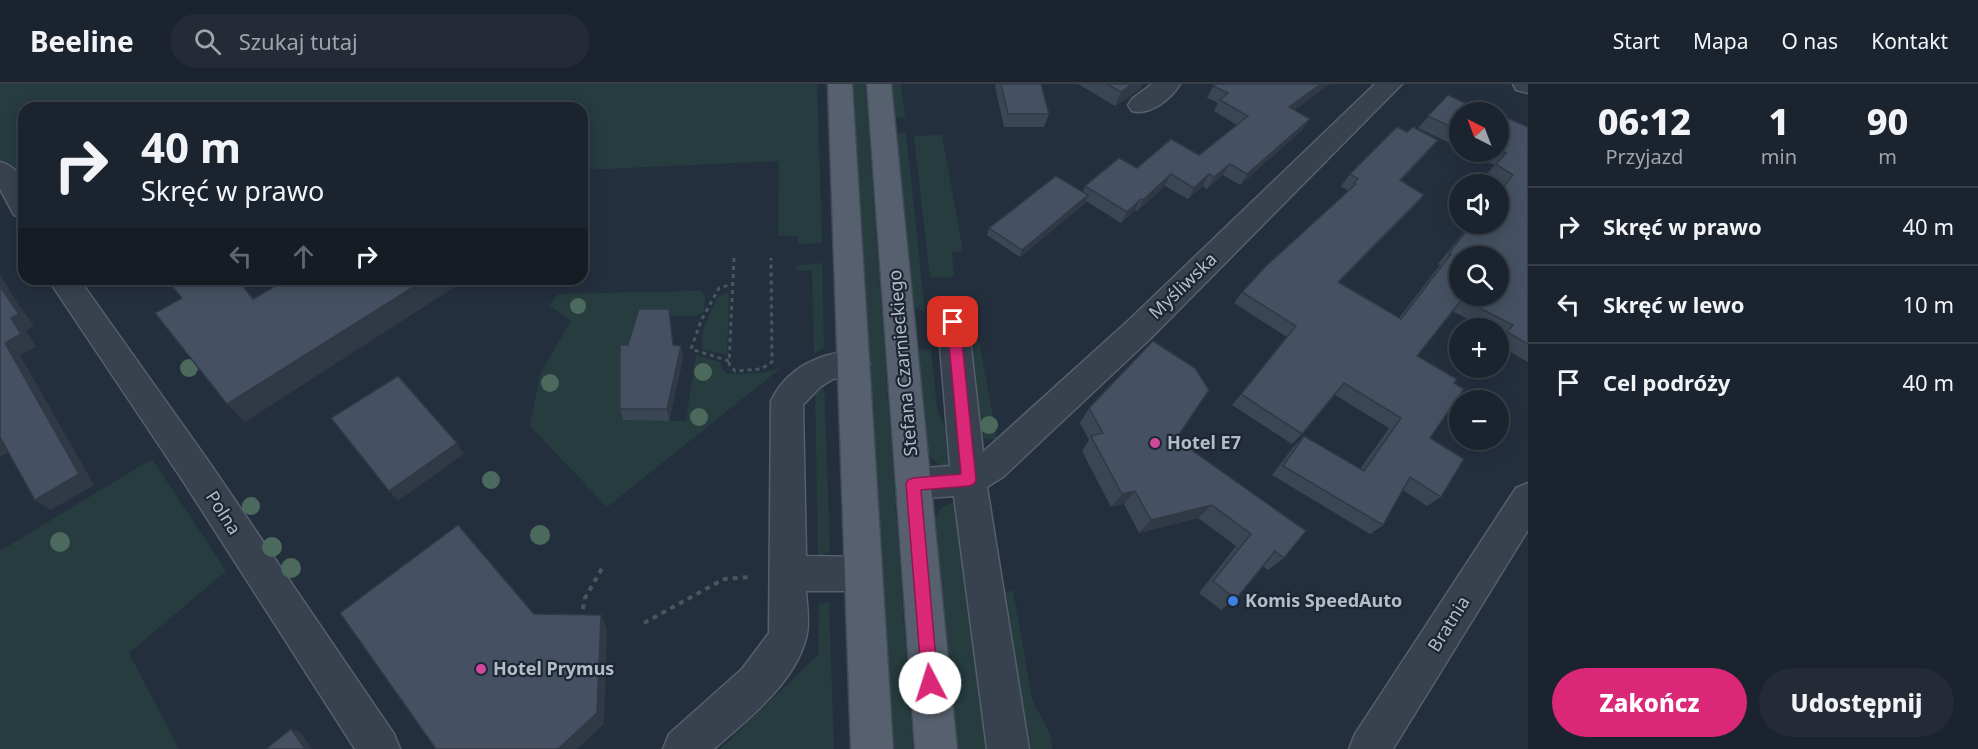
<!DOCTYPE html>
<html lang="pl">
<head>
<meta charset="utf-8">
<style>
  :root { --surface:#1b232e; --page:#242b36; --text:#f1f3f6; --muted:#a0a4aa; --line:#39404a; --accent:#db2777 }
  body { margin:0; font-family:"Noto Sans",sans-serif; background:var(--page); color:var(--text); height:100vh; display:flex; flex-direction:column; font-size:22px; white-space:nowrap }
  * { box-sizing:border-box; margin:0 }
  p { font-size:20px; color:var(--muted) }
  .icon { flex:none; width:33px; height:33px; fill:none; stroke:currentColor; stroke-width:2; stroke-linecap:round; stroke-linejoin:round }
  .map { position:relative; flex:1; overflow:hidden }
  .drawer { display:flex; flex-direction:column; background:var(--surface); width:450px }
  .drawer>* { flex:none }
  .banner { position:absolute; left:18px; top:18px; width:570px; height:183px; border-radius:18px; box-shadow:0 3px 15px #0003,0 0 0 2px var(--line); background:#1b232e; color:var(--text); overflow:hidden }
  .needle { width:39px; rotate:318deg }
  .buttons { position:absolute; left:1449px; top:18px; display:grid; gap:12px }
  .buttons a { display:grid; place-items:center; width:60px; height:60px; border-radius:50%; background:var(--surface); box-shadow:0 3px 15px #0003,0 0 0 2px var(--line); font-size:30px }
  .pin { position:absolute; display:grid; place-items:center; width:51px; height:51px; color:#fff; margin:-26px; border-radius:12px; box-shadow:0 3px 9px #0006 }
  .me { position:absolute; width:66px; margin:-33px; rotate:355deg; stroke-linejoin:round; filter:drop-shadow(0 0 4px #0008) }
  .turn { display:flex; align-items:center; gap:21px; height:126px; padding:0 24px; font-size:27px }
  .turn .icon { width:78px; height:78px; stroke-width:2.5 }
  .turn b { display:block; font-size:42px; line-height:51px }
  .lanes { display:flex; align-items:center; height:57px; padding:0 24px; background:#0003; justify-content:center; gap:30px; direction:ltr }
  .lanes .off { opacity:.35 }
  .eta { display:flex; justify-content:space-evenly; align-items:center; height:102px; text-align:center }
  .eta b { font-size:36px; font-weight:800; line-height:42px }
  .button { display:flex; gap:12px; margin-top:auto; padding:12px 24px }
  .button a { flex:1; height:69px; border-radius:36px; background:var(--accent); color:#fff; font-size:24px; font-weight:800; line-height:69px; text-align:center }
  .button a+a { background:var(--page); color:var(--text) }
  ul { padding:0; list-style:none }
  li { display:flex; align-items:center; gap:18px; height:78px; padding:0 24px; border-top:2px solid var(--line) }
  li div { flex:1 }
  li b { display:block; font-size:22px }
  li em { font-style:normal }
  header { display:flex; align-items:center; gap:36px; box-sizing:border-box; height:84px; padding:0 30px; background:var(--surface); border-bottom:2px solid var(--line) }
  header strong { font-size:28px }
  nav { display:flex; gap:33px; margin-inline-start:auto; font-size:21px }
  .search { width:420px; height:54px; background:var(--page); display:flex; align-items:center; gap:15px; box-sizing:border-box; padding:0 21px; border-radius:33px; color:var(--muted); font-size:22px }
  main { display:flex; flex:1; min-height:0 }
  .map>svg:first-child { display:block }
</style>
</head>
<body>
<header>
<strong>Beeline</strong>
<div class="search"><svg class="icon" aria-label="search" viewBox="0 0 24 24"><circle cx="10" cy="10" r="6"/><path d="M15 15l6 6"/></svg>Szukaj tutaj</div>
<nav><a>Start</a><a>Mapa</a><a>O nas</a><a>Kontakt</a></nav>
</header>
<main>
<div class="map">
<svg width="1528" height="665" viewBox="0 0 1528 665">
  <rect width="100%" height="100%" fill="#242f3e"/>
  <g fill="#263c3f">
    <polygon points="0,0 817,0 822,159 798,160 798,152 778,152 779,77 582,86 582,24 24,24 24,111 0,77"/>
    <polygon points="853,0 865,0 913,665 894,665"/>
    <polygon points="892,0 901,0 905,34 895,33"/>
    <polygon points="896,49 906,49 925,228 913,222"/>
    <polygon points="942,51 963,167 952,168 954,193 930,194 914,52"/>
    <polygon points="822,179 824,263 814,270 812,187 796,186 797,181"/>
    <polygon points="689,207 702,207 705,213 704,228 695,232 642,232 623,336 686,337 696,271 720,278 722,285 728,290 760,289 781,284 607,423 530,342 540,290 571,237 549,221 558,210"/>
    <path d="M726,209L729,210L727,271L703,265C699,246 710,230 718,213Z"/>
    <polygon points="979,257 997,355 980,355 970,274 974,258"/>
    <path d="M931,265L937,325L954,364L956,385C942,384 934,379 927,367L917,266Z"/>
    <polygon points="824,298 830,467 818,472 815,303"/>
    <polygon points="152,375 226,487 129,569 179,665 0,665 0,467"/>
    <polygon points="958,417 989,665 956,665 933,436 942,423"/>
    <polygon points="1013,506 1032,615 1051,652 1052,665 1028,665 1006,508"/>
    <polygon points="829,518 834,665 720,665 818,571 819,520"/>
  </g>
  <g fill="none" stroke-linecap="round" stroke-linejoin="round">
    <g stroke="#565f6c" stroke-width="3">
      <g id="minor">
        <path d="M1152,0H1180C1171,15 1150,32 1132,27L1128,21L1132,15Z"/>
        <polygon points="1375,0 1402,0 1152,253 1003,393 987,403 1029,665 987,665 954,412 913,415 901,411 896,400 901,389 913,385 950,382 938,238 942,229 953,226 964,229 968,238 983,368 1130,235"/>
        <polygon points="1513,0 1528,0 1528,9 1516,6"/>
        <path d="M0,78C27,85 24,111 24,134L14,131L0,105Z"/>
        <polygon points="48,195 79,195 209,378 394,650 400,665 355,665 185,400"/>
        <path d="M854,267L865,271L870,280L865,289L833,295L820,303L803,321L806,472L864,473L877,478L882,490L877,502L864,507H806C807,521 810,540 806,554C794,600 749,634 714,665H663L669,650L742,585L769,549L771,317C787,284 819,269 854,267Z"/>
        <polygon points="1528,399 1528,446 1393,665 1349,665 1355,650 1516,404"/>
      </g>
    </g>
    <g stroke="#414a57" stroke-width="3">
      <g id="major">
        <polygon points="828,0 852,0 893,665 851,665"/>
        <polygon points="867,0 891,0 957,665 915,665"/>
      </g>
    </g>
    <g stroke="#44595c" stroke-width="3" stroke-dasharray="4 4" stroke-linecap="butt">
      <polyline points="734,174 729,280 735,287 761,285 772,278 771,174"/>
      <polyline points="729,277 691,265 701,237 719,204 733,200"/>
    </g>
    <g stroke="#44595c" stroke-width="4" stroke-dasharray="5 5" stroke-linecap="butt">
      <polyline points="581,535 585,514 604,481"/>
      <polyline points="644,539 724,495 751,493"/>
    </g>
    <use href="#minor" fill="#38414e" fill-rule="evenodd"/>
    <use href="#major" fill="#56606e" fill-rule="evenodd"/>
  </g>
  <g fill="#4b6a5d">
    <circle cx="578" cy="222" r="8"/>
    <circle cx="189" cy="284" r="9"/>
    <circle cx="703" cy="288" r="9"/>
    <circle cx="550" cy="299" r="9"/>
    <circle cx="699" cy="333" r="9"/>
    <circle cx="989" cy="341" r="9"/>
    <circle cx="491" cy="396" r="9"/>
    <circle cx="251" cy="422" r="9"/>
    <circle cx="540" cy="451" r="10"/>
    <circle cx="60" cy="458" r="10"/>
    <circle cx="272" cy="463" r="10"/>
    <circle cx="291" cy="484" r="10"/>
  </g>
  <g fill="#3b4654">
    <polygon points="996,0 1041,0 1049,30 1044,43 1004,43 995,2"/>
    <polygon points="1078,0 1142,0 1140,5 1115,22"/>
    <polygon points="1216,0 1330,0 1294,26 1310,35 1302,46 1240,101 1223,91 1207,105 1203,102 1188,115 1165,102 1137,127 1135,126 1121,139 1086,117 1085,119 1020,173 987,151 989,144 1083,108 1085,102 1137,84 1199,71 1237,41 1214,27 1218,19 1207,14 1213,2"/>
    <polygon points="1448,11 1484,28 1486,25 1495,28 1460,28 1460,64 1418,44"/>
    <polygon points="1498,30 1528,43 1528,278 1498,261 1498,253 1499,252 1498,251 1498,244 1486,244 1452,227 1417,272 1454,299 1430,354 1441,413 1427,422 1403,406 1383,441 1370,450 1272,391 1294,362 1304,352 1360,385 1389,344 1335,311 1302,350 1292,360 1232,321 1287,253 1234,219 1242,208 1346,110 1348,107 1341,102 1350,90 1407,48 1428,68 1401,97 1414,123 1339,198 1399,234 1440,181 1438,180 1463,149 1472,140 1498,140 1498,107 1502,103 1485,92 1495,81 1466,68 1498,68"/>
    <polygon points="669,225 673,261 681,262 683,274 669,337 623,336 620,325 628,261"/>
    <polygon points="1089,324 1176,355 1284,474 1268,486 1263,482 1236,515 1221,526 1199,509 1236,462 1198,434 1139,449 1124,420 1111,423 1082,367 1089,356 1080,339"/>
  </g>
  <g fill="#303945">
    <polygon points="1132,0 1142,0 1140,5 1115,22 1121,8"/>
    <polygon points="1321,0 1330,0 1281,35 1289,23"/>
    <polygon points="1310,35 1302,46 1240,101 1247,90"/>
    <polygon points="1438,56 1428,68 1390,108 1400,96"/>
    <polygon points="1230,80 1223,91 1207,105 1214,93"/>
    <polygon points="1171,90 1165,102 1137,127 1143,116"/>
    <polygon points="1209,90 1203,102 1188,115 1194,104"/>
    <polygon points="1088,111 1085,119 1020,173 1022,166"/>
    <polygon points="1424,111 1414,123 1328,209 1338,198"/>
    <polygon points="1141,115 1135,126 1121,139 1127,128"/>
    <polygon points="0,191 16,217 34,242 26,246 36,263 20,271 94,401 51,426 35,416 5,259 11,234 0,203"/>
    <polygon points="426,195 463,195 464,197 245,338 227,320"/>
    <polygon points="681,262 683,274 669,337 667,325"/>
    <polygon points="0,353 16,364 0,373"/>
    <polygon points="457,359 464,370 398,417 389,407"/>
    <polygon points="1135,407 1124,420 1111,423 1122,410"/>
    <polygon points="1212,421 1198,434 1139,449 1151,436"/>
    <polygon points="601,531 607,545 604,640 577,665 558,665"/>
    <polygon points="291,645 301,649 312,665 305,665"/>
  </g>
  <g fill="#455162" stroke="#303945" stroke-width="1.5" fill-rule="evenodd">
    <polygon points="1001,0 1041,0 1049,30 1008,30"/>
    <polygon points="1107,0 1132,0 1121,8"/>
    <polygon points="1216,0 1321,0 1289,23 1310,35 1247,90 1230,80 1214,93 1209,90 1194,104 1171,90 1143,116 1141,115 1127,128 1085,102 1119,74 1137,84 1171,55 1199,71 1248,32 1220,16 1228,9 1213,2"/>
    <polygon points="1448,11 1484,28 1486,25 1495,28 1460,28 1460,47 1428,32"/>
    <path d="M1498,30L1528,43V260L1507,248L1513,241L1462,215L1417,272L1457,295L1454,299L1464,305L1430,354L1464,375L1441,413L1410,393L1383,441L1283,382L1304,352L1364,387L1401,334L1344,299L1302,350L1241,310L1296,242L1242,208L1266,182L1356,100L1354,99L1358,95L1350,90L1397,43L1407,48L1413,43L1438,56L1400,96L1424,111L1338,198L1401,235L1451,170L1449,169L1472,140H1498V110L1513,91L1496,80L1506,69L1498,65ZM1460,172H1498V212H1460Z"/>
    <polygon points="1056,92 1088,111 1022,166 989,144"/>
    <polygon points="166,195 237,195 253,215 288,195 426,195 227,320 155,229 182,214"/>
    <polygon points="0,203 19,230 11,234 21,250 5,259 79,390 35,416 0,353"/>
    <polygon points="639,225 669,225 673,261 681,262 667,325 620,325 620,261 628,261"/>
    <polygon points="1153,257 1195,284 1209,306 1176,355 1306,447 1284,474 1275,467 1236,515 1213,497 1251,450 1212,421 1151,436 1135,407 1122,410 1091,352 1103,349 1089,324"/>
    <polygon points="398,292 457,359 389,407 331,334"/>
    <polygon points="458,441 534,530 601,531 597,629 558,665 436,665 340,529"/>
    <polygon points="291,645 305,665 266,665"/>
  </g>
  <polygon fill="#db2777" stroke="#8e194d" stroke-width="1.5" points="953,233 960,238 976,396 974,400 969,402 921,406 938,599 936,605 930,607 925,605 922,599 906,400 908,396 913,394 961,390 947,238"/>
  <g fill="#d1479c" stroke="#1d2633" stroke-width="2">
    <circle cx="1155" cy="359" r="6"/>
    <circle cx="481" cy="585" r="6"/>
  </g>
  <circle fill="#3f7fe0" stroke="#1d2633" stroke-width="2" cx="1233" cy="517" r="6"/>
  <g text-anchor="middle" stroke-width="4.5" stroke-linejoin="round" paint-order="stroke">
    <g font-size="18" fill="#b4bcc9" stroke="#1d2633">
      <text transform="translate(1183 202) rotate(-44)" y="6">Myśliwska</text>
      <text transform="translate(903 279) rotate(-95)" y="6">Stefana Czarnieckiego</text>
      <text transform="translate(223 429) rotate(57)" y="6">Polna</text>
      <text transform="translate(1449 540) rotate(-58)" y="6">Bratnia</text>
    </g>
    <g font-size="18" font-weight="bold" fill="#b4bcc9" stroke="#1d2633" text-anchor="start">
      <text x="1167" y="365">Hotel E7</text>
      <text x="1245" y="523">Komis SpeedAuto</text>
      <text x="493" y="591">Hotel Prymus</text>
    </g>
  </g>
</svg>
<div class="buttons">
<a><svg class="needle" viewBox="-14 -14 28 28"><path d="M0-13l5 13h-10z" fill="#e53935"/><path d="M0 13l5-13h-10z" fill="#a0a4aa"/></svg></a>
<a><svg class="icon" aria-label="sound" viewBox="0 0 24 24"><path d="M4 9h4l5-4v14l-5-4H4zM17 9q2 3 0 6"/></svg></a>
<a><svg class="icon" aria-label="search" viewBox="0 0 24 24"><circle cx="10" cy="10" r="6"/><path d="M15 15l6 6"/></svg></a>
<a>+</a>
<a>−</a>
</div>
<div class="pin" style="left:953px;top:238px;background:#d93025"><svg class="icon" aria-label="arrive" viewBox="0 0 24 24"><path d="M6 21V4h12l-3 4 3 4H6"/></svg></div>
<svg class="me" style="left:930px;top:599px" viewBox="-20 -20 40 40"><circle r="19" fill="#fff"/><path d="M0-13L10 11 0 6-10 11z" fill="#db2777"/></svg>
<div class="banner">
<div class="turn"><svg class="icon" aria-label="right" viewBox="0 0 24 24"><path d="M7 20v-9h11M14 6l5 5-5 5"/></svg><div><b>40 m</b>Skręć w prawo</div></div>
<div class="lanes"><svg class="icon off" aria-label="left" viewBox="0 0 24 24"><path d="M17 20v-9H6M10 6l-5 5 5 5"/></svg><svg class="icon off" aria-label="ahead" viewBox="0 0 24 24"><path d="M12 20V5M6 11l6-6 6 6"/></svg><svg class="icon" aria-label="right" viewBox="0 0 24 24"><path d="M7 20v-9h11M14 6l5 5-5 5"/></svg></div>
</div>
</div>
<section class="drawer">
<div class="eta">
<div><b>06:12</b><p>Przyjazd</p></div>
<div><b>1</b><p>min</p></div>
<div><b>90</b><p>m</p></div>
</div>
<ul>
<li><svg class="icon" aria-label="right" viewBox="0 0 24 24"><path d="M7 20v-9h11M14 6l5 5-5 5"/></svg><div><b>Skręć w prawo</b></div><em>40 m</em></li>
<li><svg class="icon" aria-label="left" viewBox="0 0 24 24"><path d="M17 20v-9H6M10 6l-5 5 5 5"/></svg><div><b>Skręć w lewo</b></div><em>10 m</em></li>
<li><svg class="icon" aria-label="arrive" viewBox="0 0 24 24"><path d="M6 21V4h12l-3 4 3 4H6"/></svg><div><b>Cel podróży</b></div><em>40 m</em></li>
</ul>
<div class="button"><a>Zakończ</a><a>Udostępnij</a></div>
</section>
</main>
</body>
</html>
